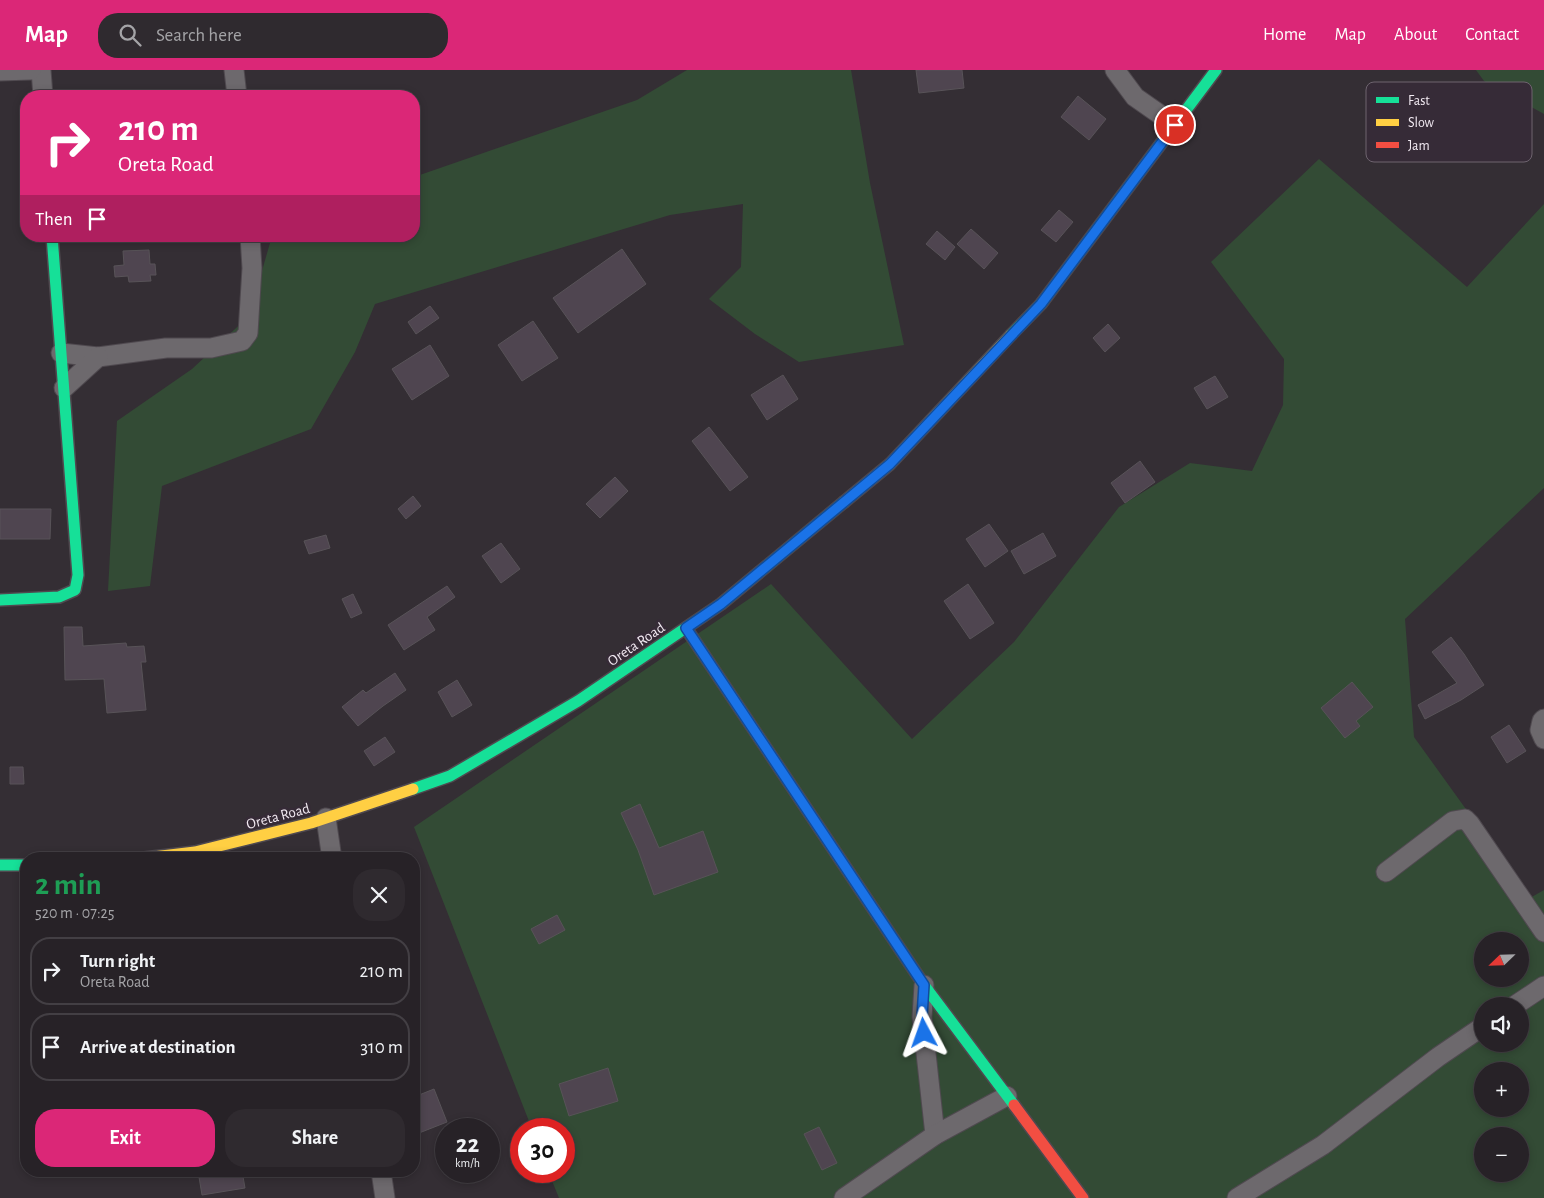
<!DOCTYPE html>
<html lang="en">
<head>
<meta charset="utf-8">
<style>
  :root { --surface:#272227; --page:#2f2a2f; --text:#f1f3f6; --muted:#a4a4a7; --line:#433f44; --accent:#db2777 }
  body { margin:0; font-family:"Alegreya Sans",sans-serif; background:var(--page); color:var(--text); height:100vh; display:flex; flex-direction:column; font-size:19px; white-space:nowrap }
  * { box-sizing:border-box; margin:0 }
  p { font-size:16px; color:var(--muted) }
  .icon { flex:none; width:28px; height:28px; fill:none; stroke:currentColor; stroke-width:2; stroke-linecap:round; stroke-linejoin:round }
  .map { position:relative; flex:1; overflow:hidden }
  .sheet { position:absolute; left:20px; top:782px; width:400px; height:325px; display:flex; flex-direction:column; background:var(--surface); border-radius:20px; box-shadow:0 2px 8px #0003,0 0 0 1px var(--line) }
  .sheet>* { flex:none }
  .hud { position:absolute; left:20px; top:20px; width:400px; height:152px; border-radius:20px; box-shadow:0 2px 8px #0003,0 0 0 1px var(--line); background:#db2777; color:#fff; overflow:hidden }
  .needle { width:32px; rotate:247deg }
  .tools { position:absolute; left:1474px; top:862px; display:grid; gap:10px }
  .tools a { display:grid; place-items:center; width:55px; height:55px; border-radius:50%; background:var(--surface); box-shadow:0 2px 8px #0003,0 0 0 1px var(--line); font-size:25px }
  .speed { position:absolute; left:435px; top:1048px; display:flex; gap:10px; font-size:25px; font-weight:700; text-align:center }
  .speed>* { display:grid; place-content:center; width:65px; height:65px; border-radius:50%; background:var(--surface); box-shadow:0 2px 8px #0003,0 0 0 1px var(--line); line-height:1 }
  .speed small { font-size:12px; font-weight:400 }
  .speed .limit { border:8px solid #d22; background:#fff; color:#111 }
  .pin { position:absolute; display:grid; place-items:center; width:42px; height:42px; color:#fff; margin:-21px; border:2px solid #fff; border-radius:50%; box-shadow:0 1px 5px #0007 }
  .me { position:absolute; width:55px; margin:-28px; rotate:356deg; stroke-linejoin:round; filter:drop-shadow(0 0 4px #0008) }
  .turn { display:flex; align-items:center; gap:18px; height:105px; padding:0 15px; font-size:22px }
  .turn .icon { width:65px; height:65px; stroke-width:2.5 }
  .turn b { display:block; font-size:35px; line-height:42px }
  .then { display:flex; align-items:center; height:48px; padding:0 15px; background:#0003; gap:10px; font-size:19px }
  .round { display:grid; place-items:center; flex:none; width:52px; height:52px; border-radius:20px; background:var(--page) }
  .head { display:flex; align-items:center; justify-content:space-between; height:85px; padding:0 15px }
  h1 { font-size:30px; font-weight:700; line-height:38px; color:#1e9e55 }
  .cta { display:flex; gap:10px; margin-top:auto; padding:10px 15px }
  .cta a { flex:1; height:58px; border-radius:20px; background:var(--accent); color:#fff; font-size:20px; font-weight:700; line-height:58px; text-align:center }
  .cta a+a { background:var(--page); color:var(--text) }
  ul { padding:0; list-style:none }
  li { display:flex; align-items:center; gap:15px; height:68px; margin:0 10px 8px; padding:0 5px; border:2px solid var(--line); border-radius:20px }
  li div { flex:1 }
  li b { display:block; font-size:19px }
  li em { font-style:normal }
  header { display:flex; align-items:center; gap:30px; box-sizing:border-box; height:70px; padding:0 25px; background:var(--accent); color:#fff }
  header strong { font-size:24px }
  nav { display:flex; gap:28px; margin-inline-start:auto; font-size:18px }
  .search { width:350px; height:45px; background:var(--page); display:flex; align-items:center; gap:12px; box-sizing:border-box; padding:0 18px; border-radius:20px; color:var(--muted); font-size:19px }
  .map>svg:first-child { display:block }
</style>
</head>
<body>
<header>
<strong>Map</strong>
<div class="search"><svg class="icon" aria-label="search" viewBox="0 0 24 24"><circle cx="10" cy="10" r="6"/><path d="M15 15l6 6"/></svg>Search here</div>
<nav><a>Home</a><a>Map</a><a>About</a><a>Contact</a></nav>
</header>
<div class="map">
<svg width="1544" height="1128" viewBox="0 0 1544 1128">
  <rect width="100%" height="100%" fill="#342e34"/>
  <g fill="#334b35" fill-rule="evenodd">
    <polygon points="687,0 851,0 870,113 904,275 799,292 755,264 709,229 741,197 743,134 670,145 375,234 355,282 311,359 162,416 150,516 108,521 117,351 192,299 249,246 272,166 414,166 414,107 637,30"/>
    <polygon points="1476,0 1544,0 1544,44 1484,11"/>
    <path d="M1319,89L1467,217L1544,134V418L1405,549L1414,667L1530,828L1544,820V1128H559L548,1101H564V1059H532L414,757L771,514L912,669L1014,572L1119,437L1190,393L1252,401L1283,335L1284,289L1211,192ZM1482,871H1520V909H1482ZM1482,936H1520V974H1482ZM1482,1001H1520V1039H1482ZM1482,1066H1520V1104H1482Z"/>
  </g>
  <g fill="#4f4550" stroke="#585358">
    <polygon points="916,0 962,0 964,18 919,23"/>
    <polygon points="1078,26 1106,49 1089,70 1061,47"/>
    <polygon points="1059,140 1073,152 1056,172 1041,160"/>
    <polygon points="971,159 998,183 984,199 957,174"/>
    <polygon points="937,161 955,177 945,190 926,174"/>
    <polygon points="622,179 646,214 578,263 553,228"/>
    <polygon points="149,180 150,194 155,194 156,205 150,205 151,211 129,212 128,206 115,207 114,196 124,195 123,181"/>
    <polygon points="430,236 439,248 416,264 408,252"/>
    <polygon points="533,251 558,288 522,311 498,275"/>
    <polygon points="1108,254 1120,268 1105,282 1093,268"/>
    <polygon points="430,275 449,306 412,330 392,299"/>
    <polygon points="783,305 798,329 767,350 751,325"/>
    <polygon points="1215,306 1228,327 1207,339 1194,318"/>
    <polygon points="709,357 748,407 730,421 692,371"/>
    <polygon points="1140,391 1155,412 1125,433 1111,413"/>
    <polygon points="615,407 628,421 600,448 586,434"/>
    <polygon points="413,426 421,436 406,449 398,439"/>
    <polygon points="0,439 51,439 50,469 0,469"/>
    <polygon points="989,454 1008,481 985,497 966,469"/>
    <polygon points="1043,463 1056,486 1024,504 1011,481"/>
    <polygon points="326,465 330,478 309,484 304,471"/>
    <polygon points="501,473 520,499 501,513 482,486"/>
    <polygon points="968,514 994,553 970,569 944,531"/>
    <polygon points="447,516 455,527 427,547 435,560 404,580 388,555"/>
    <polygon points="353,524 362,543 351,548 342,529"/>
    <polygon points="64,557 82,557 83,576 126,573 127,577 144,576 146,592 141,592 146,640 107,643 104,609 65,610"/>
    <polygon points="1451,567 1464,584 1484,615 1461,630 1425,649 1418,635 1457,613 1432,582"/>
    <polygon points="395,603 406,620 383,636 358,656 342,637 363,620 366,623"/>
    <polygon points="457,610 472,635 452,647 438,622"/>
    <polygon points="1352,612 1373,637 1356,651 1360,656 1345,668 1321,638"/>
    <polygon points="1509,655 1526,681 1507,693 1491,667"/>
    <polygon points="385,667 395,682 374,696 364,681"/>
    <polygon points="10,697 23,697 24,714 10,714"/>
    <polygon points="640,734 659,778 703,761 718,802 654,825 638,780 621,743"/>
    <polygon points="557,845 565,860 539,874 531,859"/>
    <polygon points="608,998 618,1031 569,1046 559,1014"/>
    <polygon points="434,1019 447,1052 419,1063 414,1049 414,1027"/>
    <polygon points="819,1057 837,1093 822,1100 804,1064"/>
    <polygon points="198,1101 242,1101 245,1118 202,1125"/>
  </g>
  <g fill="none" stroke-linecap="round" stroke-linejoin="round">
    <g stroke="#4f494f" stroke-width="21">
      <g id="street">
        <polyline points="41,0 43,26"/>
        <polyline points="234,0 237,26"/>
        <polyline points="1115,0 1135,27 1175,55"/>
        <polyline points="0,1 31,0"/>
        <polyline points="61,283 98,287 166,278 211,278 242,271 248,263 252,198 250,166"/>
        <polyline points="64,318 98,287"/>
        <polyline points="1544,649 1542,651 1540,660 1544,669"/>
        <polyline points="326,748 332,789"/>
        <polyline points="1386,802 1453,751 1465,749 1470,754 1544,862"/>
        <polyline points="924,915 922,947 935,1065"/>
        <polyline points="1514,936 1544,916"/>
        <polyline points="381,1101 385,1128"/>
        <polyline points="844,1128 935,1065 1007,1026"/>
        <polyline points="1237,1128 1323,1075 1438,987 1482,957"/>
      </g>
    </g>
    <g stroke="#4f494f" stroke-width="14">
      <g id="fast">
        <polyline points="1011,265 1041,234 1216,0"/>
        <polyline points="0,530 59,527 75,520 78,505 52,166"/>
        <polyline points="413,719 450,706 578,631 721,534 844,432"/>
        <polyline points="0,795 26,795"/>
        <polyline points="878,846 924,915 1014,1035"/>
      </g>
    </g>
    <g stroke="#4f494f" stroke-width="14">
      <g id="slow">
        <polyline points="844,432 890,394 1011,265"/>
        <polyline points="686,558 878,846"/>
        <polyline points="136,789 195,782 311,753 413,719"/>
      </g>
    </g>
    <g stroke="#4f494f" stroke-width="14">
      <polyline id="jam" points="1014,1035 1083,1128"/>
    </g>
    <use href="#street" stroke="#6d696d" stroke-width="19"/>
    <use href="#fast" stroke="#16e098" stroke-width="11"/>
    <use href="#slow" stroke="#ffcf43" stroke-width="11"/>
    <use href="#jam" stroke="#f24e42" stroke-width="11"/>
  </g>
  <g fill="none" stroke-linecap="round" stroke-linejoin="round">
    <g stroke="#114b97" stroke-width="12">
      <polyline id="route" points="924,963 922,947 924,915 686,558 721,534 890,394 1041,234 1175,55"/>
    </g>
    <use href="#route" stroke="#1a73e8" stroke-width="9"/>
  </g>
  <g text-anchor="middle" stroke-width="5" stroke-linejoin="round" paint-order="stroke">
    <g font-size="15" fill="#f2eaf2" stroke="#362b37">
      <text transform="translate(636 574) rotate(-34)" y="5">Oreta Road</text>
      <text transform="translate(278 746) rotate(-15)" y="5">Oreta Road</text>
    </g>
  </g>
  <rect x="1366" y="12" width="166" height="80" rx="8" fill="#362b37" stroke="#6e646f" stroke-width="1"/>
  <rect x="1376" y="27" width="23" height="6" fill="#16e098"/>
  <rect x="1376" y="49" width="23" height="7" fill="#ffcf43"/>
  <rect x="1376" y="72" width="23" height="6" fill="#f24e42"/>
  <g font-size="14" fill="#f2eaf2">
    <text x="1408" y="35">Fast</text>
    <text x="1408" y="57">Slow</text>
    <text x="1408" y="80">Jam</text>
  </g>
</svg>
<div class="tools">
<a><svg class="needle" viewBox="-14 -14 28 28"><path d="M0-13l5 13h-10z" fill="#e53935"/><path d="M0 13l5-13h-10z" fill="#a4a4a7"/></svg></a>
<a><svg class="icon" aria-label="sound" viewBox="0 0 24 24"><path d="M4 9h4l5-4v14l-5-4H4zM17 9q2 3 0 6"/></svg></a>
<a>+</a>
<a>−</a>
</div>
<div class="speed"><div>22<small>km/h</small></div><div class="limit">30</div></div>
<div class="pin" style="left:1175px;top:55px;background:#d93025"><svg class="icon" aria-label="arrive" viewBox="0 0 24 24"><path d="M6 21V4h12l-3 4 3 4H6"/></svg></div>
<svg class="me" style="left:924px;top:963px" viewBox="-20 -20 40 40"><path d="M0-17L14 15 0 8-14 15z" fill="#1a73e8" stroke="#fff" stroke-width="4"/></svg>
<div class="hud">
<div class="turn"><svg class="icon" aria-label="right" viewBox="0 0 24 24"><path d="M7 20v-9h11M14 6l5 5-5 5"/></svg><div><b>210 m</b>Oreta Road</div></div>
<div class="then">Then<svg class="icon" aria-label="arrive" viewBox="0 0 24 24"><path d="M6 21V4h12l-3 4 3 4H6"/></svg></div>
</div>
<section class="sheet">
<div class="head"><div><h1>2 min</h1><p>520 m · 07:25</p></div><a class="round"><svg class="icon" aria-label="close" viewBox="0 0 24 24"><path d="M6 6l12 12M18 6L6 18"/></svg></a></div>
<ul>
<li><svg class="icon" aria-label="right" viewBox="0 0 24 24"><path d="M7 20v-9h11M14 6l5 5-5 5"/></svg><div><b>Turn right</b><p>Oreta Road</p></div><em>210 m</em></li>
<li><svg class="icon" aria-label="arrive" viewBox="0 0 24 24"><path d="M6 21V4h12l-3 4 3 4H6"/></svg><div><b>Arrive at destination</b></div><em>310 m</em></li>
</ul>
<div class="cta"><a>Exit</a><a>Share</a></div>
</section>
</div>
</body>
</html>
